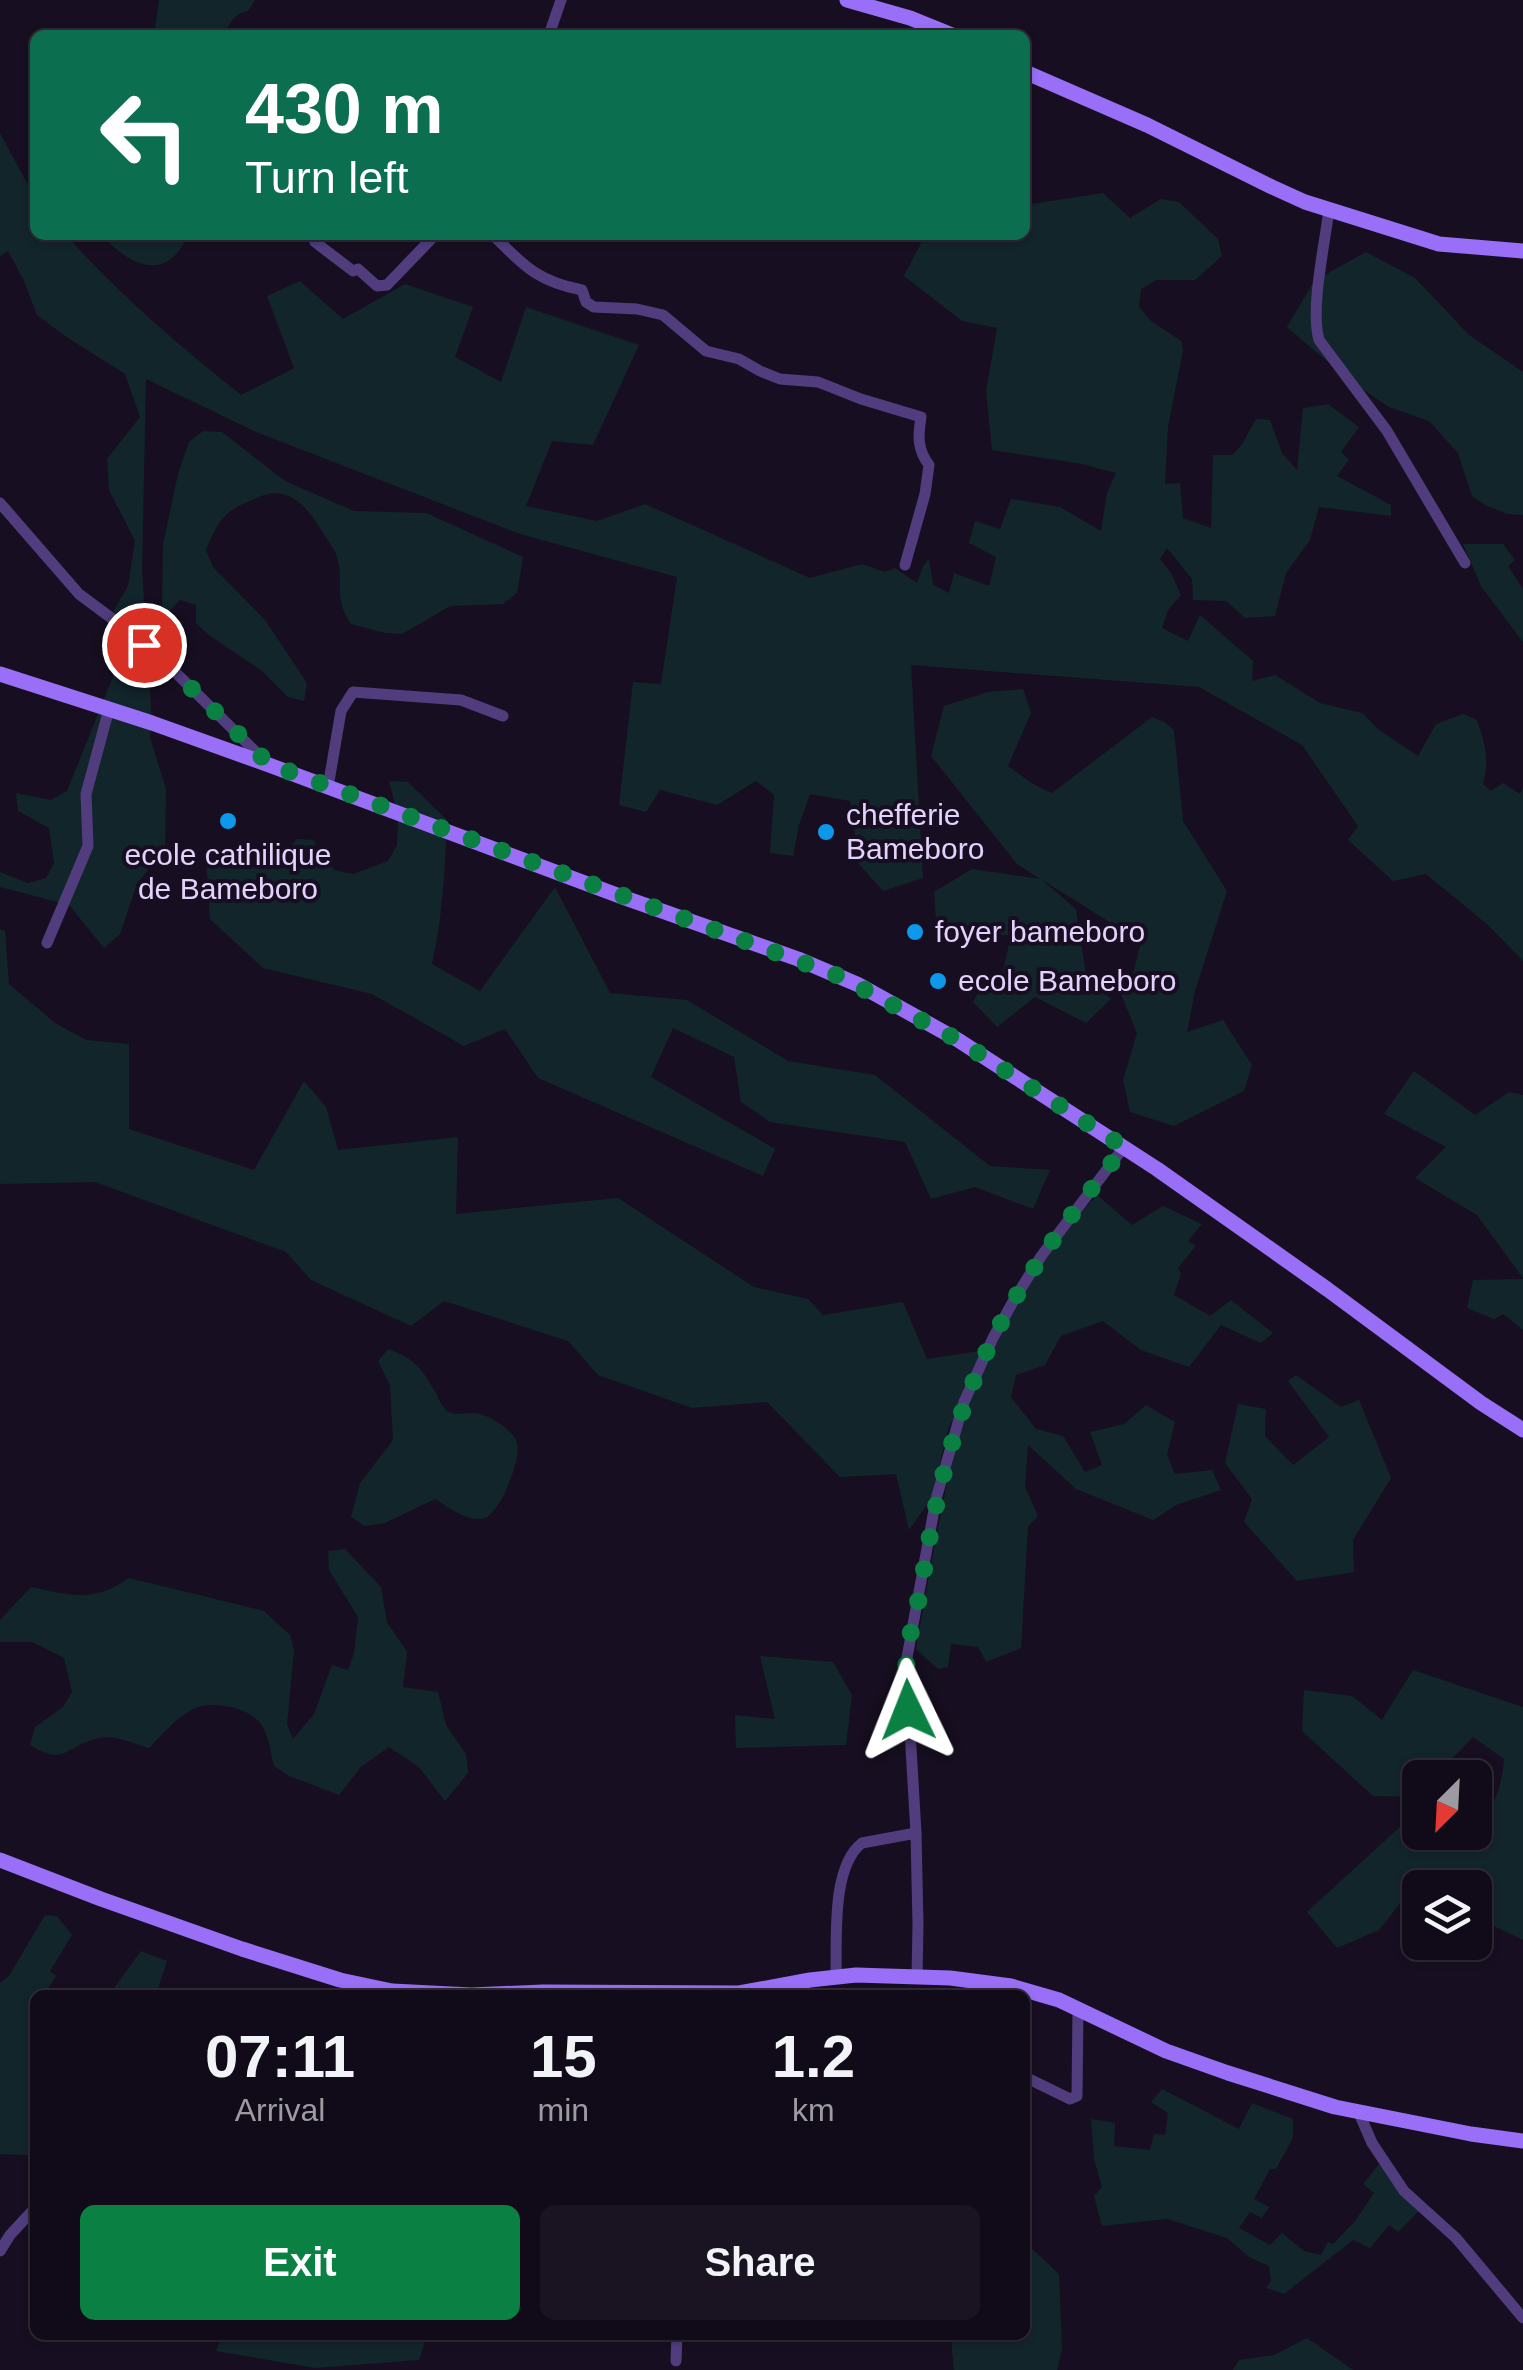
<!DOCTYPE html>
<html lang="en">
<head>
<meta charset="utf-8">
<style>
  :root { --surface:#110b19; --page:#1a1422; --text:#f1f3f6; --muted:#9c9ba2; --line:#302b38; --accent:#0b8043 }
  body { margin:0; font-family:Helvetica,sans-serif; background:var(--page); color:var(--text); height:100vh; display:flex; flex-direction:column; font-size:38px; white-space:nowrap }
  * { box-sizing:border-box; margin:0 }
  p { font-size:32px; color:var(--muted) }
  .icon { flex:none; width:55px; height:55px; fill:none; stroke:currentColor; stroke-width:2; stroke-linecap:round; stroke-linejoin:round }
  .map { position:relative; flex:1; overflow:hidden }
  .panel { position:absolute; left:30px; top:1990px; width:1000px; height:350px; display:flex; flex-direction:column; background:var(--surface); border-radius:15px; box-shadow:0 2px 8px #0004,0 0 0 2px var(--line) }
  .panel>* { flex:none }
  .top-card { position:absolute; left:30px; top:30px; width:1000px; height:210px; border-radius:15px; box-shadow:0 2px 8px #0004,0 0 0 2px var(--line); background:#0b6e4f; color:#fff; overflow:hidden }
  .needle { width:65px; rotate:204deg }
  .fabs { position:absolute; left:1402px; top:1760px; display:grid; gap:20px }
  .fabs a { display:grid; place-items:center; width:90px; height:90px; border-radius:15px; background:var(--surface); box-shadow:0 2px 8px #0004,0 0 0 2px var(--line); font-size:50px }
  .pin { position:absolute; display:grid; place-items:center; width:85px; height:85px; color:#fff; margin:-42px; border:5px solid #fff; border-radius:50%; box-shadow:0 2px 10px #0007 }
  .me { position:absolute; width:110px; margin:-55px; rotate:358deg; stroke-linejoin:round; filter:drop-shadow(0 0 8px #0008) }
  .turn { display:flex; align-items:center; gap:35px; height:210px; padding:0 50px; font-size:45px }
  .turn .icon { width:130px; height:130px; stroke-width:2.5 }
  .turn b { display:block; font-size:70px; line-height:85px }
  .eta { display:flex; justify-content:space-evenly; align-items:center; height:170px; text-align:center }
  .eta b { font-size:60px; font-weight:800; line-height:70px }
  .button { display:flex; gap:20px; margin-top:auto; padding:20px 50px }
  .button a { flex:1; height:115px; border-radius:15px; background:var(--accent); color:#fff; font-size:40px; font-weight:800; line-height:115px; text-align:center }
  .button a+a { background:var(--page); color:var(--text) }
  .map>svg:first-child { display:block }
</style>
</head>
<body>
<div class="map">
<svg width="1523" height="2370" viewBox="0 0 1523 2370">
  <rect width="100%" height="100%" fill="#170f21"/>
  <g fill="#12252b">
    <path d="M159,0H255L248,11C235,13 228,24 225,35H154Z"/>
    <path d="M0,133L35,198V235H66C119,295 179,345 241,395L294,368L267,296L300,281L343,319L405,284L473,307L455,357L501,382L526,307L639,345L593,445L552,441L526,506L597,521L645,504L810,578L862,564L885,572L895,568L917,583L923,566L929,559L933,585L949,593L954,573L989,586L996,557L969,543L975,521L1000,529L1011,499L1060,507L1101,531L1107,493L1116,473L1082,464L992,450L986,391L997,328L962,321L904,276L925,235H1025V205L1103,193L1130,218L1161,199L1179,202L1218,239L1222,256L1195,280H1157L1141,289L1139,307L1151,321L1181,341L1183,350L1168,427L1165,484L1180,483L1183,518L1211,528L1213,455H1232L1241,446L1256,419L1270,420L1282,453L1297,470L1303,408L1328,404L1359,427L1341,452L1349,460L1337,476L1391,505V516L1319,507L1310,540L1286,573L1275,616L1245,618L1226,601L1193,600L1192,579L1167,548L1160,559L1171,573L1181,595L1168,610L1162,628L1188,641L1200,615L1253,661L1252,681L1275,675L1320,703L1362,713L1379,730L1418,756L1436,724L1463,714L1477,720C1485,743 1490,761 1483,784L1491,791L1503,783L1520,794L1523,788V961L1489,926L1426,874L1393,881L1348,840L1358,826L1302,745L1199,687L911,665L923,878L883,891L859,864L850,801L810,794L799,825L793,856L770,853L774,795L756,781L717,805L660,790L646,812L619,805L633,682L661,684L677,577L520,534L256,432L146,379L142,570L152,723L150,737L166,789L165,848L137,884L120,934L104,948L69,905L0,887V872L28,883L46,878L54,863L49,828L18,811L16,793L51,800L67,791L114,674L117,641L110,617L128,586L135,541L109,490L107,459L140,417L125,374L65,336L37,315L24,281L8,251L0,256Z"/>
    <path d="M101,235H188C166,284 131,266 101,235Z"/>
    <polygon points="1366,252 1415,278 1469,335 1523,372 1523,515 1508,514 1485,505 1472,496 1458,453 1429,421 1389,407 1349,380 1287,327 1314,281"/>
    <path d="M203,431L222,432L285,481L354,511L426,513L523,557L517,593L503,604L450,606L402,634L385,633L351,624C332,596 345,583 337,557C335,550 329,542 325,536C310,511 291,483 259,497C225,510 220,517 206,550L213,567L265,620L307,683L304,701L288,697L262,671L209,635L196,623V605L180,600L168,613L162,614L163,544L178,474L189,442Z"/>
    <polygon points="1463,544 1503,544 1515,560 1508,566 1523,589 1523,642 1481,586"/>
    <polygon points="1023,689 1031,713 1008,766 1033,784 1052,793 1152,717 1164,722 1174,730 1183,821 1227,891 1195,991 1187,1032 1223,1020 1252,1065 1244,1091 1174,1126 1130,1112 1123,1080 1137,1033 1121,994 1133,974 1141,942 1041,879 1076,909 1086,974 1111,999 1086,1023 1035,997 997,1027 973,1002 980,989 998,994 1011,935 937,934 934,892 972,869 1040,879 1017,864 931,756 944,706 988,692"/>
    <polygon points="389,781 408,782 447,820 444,879 439,927 432,964 480,991 555,887 610,993 687,1000 788,1061 875,1075 990,1166 1050,1170 1033,1209 975,1187 931,1199 905,1142 770,1122 741,1102 734,1057 673,1028 651,1077 775,1149 763,1176 538,1078 505,1029 464,1046 372,994 263,968 210,919 206,859 226,853 278,870 296,839 314,840 320,858 335,870 353,874 388,861 397,845 398,816"/>
    <polygon points="0,929 5,931 9,984 55,1023 86,1040 129,1044 129,1129 254,1170 304,1081 326,1107 338,1150 458,1137 456,1214 618,1198 754,1287 808,1299 823,1315 903,1302 927,1359 986,1350 948,1430 931,1499 909,1530 896,1474 840,1477 767,1402 692,1408 598,1375 568,1341 444,1301 411,1326 311,1280 286,1252 95,1182 0,1184"/>
    <polygon points="1414,1071 1475,1115 1509,1092 1523,1095 1523,1278 1477,1215 1415,1178 1446,1147 1384,1114"/>
    <path d="M1097,1195L1132,1225L1163,1206L1202,1224L1188,1241L1196,1246L1178,1268L1181,1274L1174,1295L1210,1316L1231,1300L1273,1333L1261,1343L1221,1325L1189,1367L1141,1350L1103,1321L1061,1336L1045,1365L1016,1375L1011,1397L1036,1429L1063,1436L1085,1472L1102,1465L1090,1432L1124,1424L1146,1405L1175,1422L1167,1455L1175,1474L1212,1470L1221,1490L1176,1505L1153,1520L1076,1489L1028,1445L1025,1487L1038,1516L1028,1527L1021,1648L986,1662L978,1647L951,1644L948,1667L938,1669L916,1649C931,1567 943,1483 969,1403C973,1388 981,1374 988,1361C1016,1301 1052,1243 1097,1195Z"/>
    <polygon points="1523,1279 1523,1330 1503,1314 1494,1319 1467,1308 1473,1280"/>
    <path d="M388,1349C417,1360 422,1369 437,1395C439,1400 441,1405 445,1409C453,1417 463,1413 474,1413C488,1414 512,1428 517,1443C522,1458 500,1513 485,1518C467,1523 449,1507 435,1499L385,1523L365,1526L351,1517L360,1483L393,1440L390,1385L378,1361Z"/>
    <polygon points="1296,1375 1341,1407 1359,1400 1391,1478 1353,1540 1354,1572 1297,1581 1244,1522 1252,1499 1225,1463 1238,1404 1266,1409 1265,1436 1293,1465 1329,1437 1288,1381"/>
    <path d="M345,1549L381,1587L387,1622L407,1652L403,1687L438,1692L446,1725L466,1754L468,1773L445,1801L419,1767L389,1747L361,1767L339,1795L289,1776L274,1766C271,1754 269,1738 263,1727C252,1707 210,1699 191,1710C175,1719 162,1735 149,1748C132,1743 113,1733 95,1739C64,1748 64,1766 30,1745L35,1727L63,1707L72,1692L64,1658L32,1642H0V1620L31,1587C70,1595 94,1603 129,1578L264,1611L290,1635L294,1651L287,1724L293,1739L314,1714L332,1665L348,1670L354,1653L358,1617L329,1570L328,1551Z"/>
    <polygon points="760,1656 833,1662 852,1695 846,1745 736,1748 735,1715 775,1719"/>
    <path d="M1413,1670L1523,1707V1940L1475,1917V1888L1426,1887L1417,1882L1379,1930L1337,1948L1307,1912L1413,1815L1420,1817V1832H1475V1821C1497,1807 1502,1783 1504,1759L1473,1737L1439,1772L1444,1777L1420,1778V1797L1373,1796L1302,1731L1304,1690L1352,1696L1382,1720Z"/>
    <polygon points="45,1915 57,1916 72,1935 50,1971 56,1976 44,1995 35,1995 35,2159 26,2155 0,2154 0,1983 9,1976"/>
    <polygon points="141,1951 167,1961 156,1995 109,1995"/>
    <polygon points="1162,2089 1239,2129 1252,2103 1293,2119 1293,2138 1276,2169 1270,2169 1254,2199 1269,2207 1262,2218 1250,2212 1239,2228 1270,2245 1282,2233 1304,2251 1321,2255 1328,2242 1333,2244 1355,2221 1374,2193 1363,2184 1379,2164 1421,2209 1398,2232 1389,2225 1370,2248 1353,2240 1284,2294 1266,2288 1271,2281 1269,2266 1249,2257 1227,2238 1167,2219 1102,2226 1094,2196 1102,2187 1094,2159 1091,2119 1115,2123 1114,2146 1150,2150 1154,2134 1165,2135 1168,2113 1151,2102"/>
    <polygon points="1025,2242 1059,2274 1062,2350 1057,2370 954,2370 951,2339 943,2335 1025,2335"/>
    <polygon points="222,2335 427,2335 419,2360 315,2368 216,2351"/>
    <polygon points="1307,2338 1353,2370 1233,2370 1239,2360 1274,2355"/>
  </g>
  <g fill="none" stroke-linecap="round" stroke-linejoin="round">
    <g stroke="#513d7e" stroke-width="11">
      <polyline points="549,35 561,0"/>
      <path d="M1329,209C1325,244 1310,308 1319,340L1387,431L1465,563"/>
      <path d="M493,235C524,266 537,281 582,290L586,302L594,307L637,309L663,315L706,351L739,359L760,371L780,379L818,382L861,399L921,417C918,436 917,449 929,465L925,494L905,565"/>
      <polyline points="315,242 353,271 358,269 377,286 387,285 435,235"/>
      <polyline points="0,503 79,594 118,623 176,673 266,762"/>
      <polyline points="328,787 341,711 353,692 461,700 503,716"/>
      <polyline points="47,943 88,846 86,794 109,709"/>
      <path d="M836,1976C837,1939 831,1867 862,1843L916,1833"/>
      <polyline points="917,1977 918,1925 916,1833 906,1663 936,1499 964,1402 993,1338 1015,1298 1042,1255 1124,1147"/>
      <polyline points="1025,2077 1070,2099 1077,2096 1078,2009"/>
      <polyline points="1359,2113 1372,2143 1404,2191 1456,2238 1523,2318"/>
      <polyline points="0,2251 10,2235 35,2208"/>
      <polyline points="676,2361 677,2335"/>
    </g>
    <g stroke="#986ff6" stroke-width="15">
      <polyline points="847,0 910,18 952,35"/>
      <polyline points="1025,72 1147,125 1272,187 1305,202 1439,244 1523,251"/>
      <polyline points="0,674 152,723 269,765 625,898 798,959 859,985 958,1040 1157,1169 1327,1289 1481,1403 1523,1430"/>
      <polyline points="0,1860 101,1899 242,1949 340,1980 392,1991 471,1995 543,1992 739,1993 810,1980 856,1975 950,1978 1011,1986 1059,2000 1166,2051 1228,2073 1335,2107 1471,2134 1523,2141"/>
    </g>
  </g>
  <g fill="none" stroke-linecap="round" stroke-linejoin="round">
    <path stroke="#0b8043" stroke-width="18" stroke-dasharray="0 32.4" d="M144,645L180,677L269,764L839,976L958,1040L1124,1147C1087,1195 1048,1243 1017,1295C962,1385 938,1480 922,1582C918,1607 909,1632 907,1657C905,1674 907,1692 908,1710"/>
  </g>
  <g fill="#0e98ec" stroke="#170f21" stroke-width="4">
    <circle cx="228" cy="821" r="10"/>
    <circle cx="826" cy="832" r="10"/>
    <circle cx="915" cy="932" r="10"/>
    <circle cx="938" cy="981" r="10"/>
  </g>
  <g text-anchor="middle" stroke-width="8" stroke-linejoin="round" paint-order="stroke">
    <g font-size="30" fill="#e3d2fc" stroke="#170f21" text-anchor="start">
      <text x="846" y="825">chefferie<tspan x="846" dy="34">Bameboro</tspan></text>
      <text x="228" y="865" text-anchor="middle">ecole cathilique<tspan x="228" dy="34">de Bameboro</tspan></text>
      <text x="935" y="942">foyer bameboro</text>
      <text x="958" y="991">ecole Bameboro</text>
    </g>
  </g>
</svg>
<div class="fabs">
<a><svg class="needle" viewBox="-14 -14 28 28"><path d="M0-13l5 13h-10z" fill="#e53935"/><path d="M0 13l5-13h-10z" fill="#9c9ba2"/></svg></a>
<a><svg class="icon" aria-label="layers" viewBox="0 0 24 24"><path d="M12 4l9 5-9 5-9-5zM3 14l9 5 9-5"/></svg></a>
</div>
<div class="pin" style="left:144px;top:645px;background:#d93025"><svg class="icon" aria-label="arrive" viewBox="0 0 24 24"><path d="M6 21V4h12l-3 4 3 4H6"/></svg></div>
<svg class="me" style="left:908px;top:1710px" viewBox="-20 -20 40 40"><path d="M0-17L14 15 0 8-14 15z" fill="#0b8043" stroke="#fff" stroke-width="4"/></svg>
<div class="top-card">
<div class="turn"><svg class="icon" aria-label="left" viewBox="0 0 24 24"><path d="M17 20v-9H6M10 6l-5 5 5 5"/></svg><div><b>430 m</b>Turn left</div></div>
</div>
<section class="panel">
<div class="eta">
<div><b>07:11</b><p>Arrival</p></div>
<div><b>15</b><p>min</p></div>
<div><b>1.2</b><p>km</p></div>
</div>
<div class="button"><a>Exit</a><a>Share</a></div>
</section>
</div>
</body>
</html>
